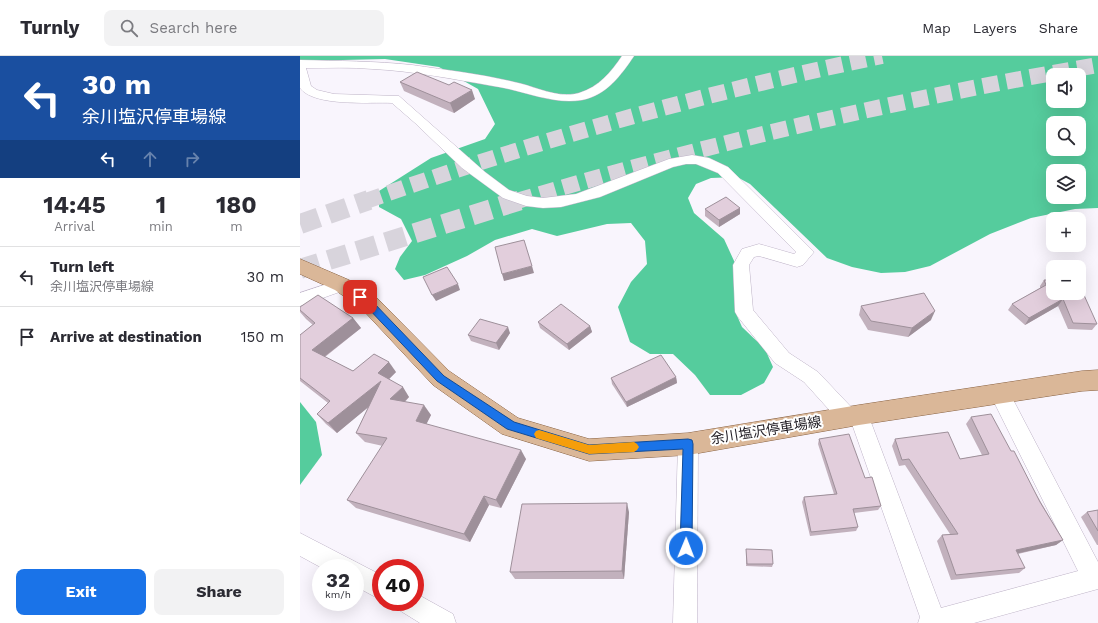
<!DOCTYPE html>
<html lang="en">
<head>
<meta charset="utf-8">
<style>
  :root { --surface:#fff; --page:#f2f2f3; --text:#2b2b33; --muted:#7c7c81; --line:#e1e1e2; --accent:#1a73e8 }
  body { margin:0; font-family:"Work Sans","Noto Sans JP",sans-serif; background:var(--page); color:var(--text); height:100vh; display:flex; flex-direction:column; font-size:15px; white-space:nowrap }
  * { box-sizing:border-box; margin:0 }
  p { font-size:13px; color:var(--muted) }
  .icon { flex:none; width:22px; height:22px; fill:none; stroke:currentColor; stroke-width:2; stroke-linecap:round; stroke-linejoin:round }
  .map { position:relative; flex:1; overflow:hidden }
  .panel { display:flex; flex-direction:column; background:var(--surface); width:300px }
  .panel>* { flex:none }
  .hud { background:#1a4fa0; color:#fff; overflow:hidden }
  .fabs { position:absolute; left:746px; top:12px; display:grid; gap:8px }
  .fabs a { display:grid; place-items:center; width:40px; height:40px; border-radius:8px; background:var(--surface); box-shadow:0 4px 16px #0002; font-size:20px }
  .speed { position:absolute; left:12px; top:503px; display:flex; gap:8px; font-size:20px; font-weight:700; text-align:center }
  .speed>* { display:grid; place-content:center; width:52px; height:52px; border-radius:50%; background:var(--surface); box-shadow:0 4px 16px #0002; line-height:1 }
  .speed small { font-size:10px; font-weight:400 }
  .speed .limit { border:6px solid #d22; background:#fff; color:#111 }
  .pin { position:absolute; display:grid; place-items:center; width:34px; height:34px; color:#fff; margin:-17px; border-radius:8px; box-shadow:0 2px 6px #0006 }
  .me { position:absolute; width:44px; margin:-22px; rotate:1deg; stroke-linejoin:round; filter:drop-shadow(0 0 3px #0008) }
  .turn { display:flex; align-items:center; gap:14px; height:84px; padding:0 16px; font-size:18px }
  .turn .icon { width:52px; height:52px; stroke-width:2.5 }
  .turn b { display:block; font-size:28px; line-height:34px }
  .lanes { display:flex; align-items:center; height:38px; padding:0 16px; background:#0003; justify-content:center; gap:20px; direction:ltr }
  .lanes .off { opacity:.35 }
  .eta { display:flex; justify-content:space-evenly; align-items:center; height:68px; text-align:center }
  .eta b { font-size:24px; font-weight:700; line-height:28px }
  .action { display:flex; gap:8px; margin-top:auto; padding:8px 16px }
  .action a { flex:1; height:46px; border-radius:8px; background:var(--accent); color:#fff; font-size:16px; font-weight:700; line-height:46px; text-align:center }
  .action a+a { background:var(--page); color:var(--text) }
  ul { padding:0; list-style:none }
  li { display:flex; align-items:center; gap:12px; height:60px; padding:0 16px; border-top:1px solid var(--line) }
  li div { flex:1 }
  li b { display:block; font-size:15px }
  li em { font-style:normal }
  header { display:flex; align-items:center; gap:24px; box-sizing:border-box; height:56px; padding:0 20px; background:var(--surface); border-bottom:1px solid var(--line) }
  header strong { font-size:19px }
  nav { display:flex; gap:22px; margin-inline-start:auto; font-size:14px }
  .search { width:280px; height:36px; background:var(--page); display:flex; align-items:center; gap:10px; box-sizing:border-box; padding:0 14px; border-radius:8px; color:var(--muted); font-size:15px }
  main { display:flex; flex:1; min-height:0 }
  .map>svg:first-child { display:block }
</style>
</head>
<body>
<header>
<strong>Turnly</strong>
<div class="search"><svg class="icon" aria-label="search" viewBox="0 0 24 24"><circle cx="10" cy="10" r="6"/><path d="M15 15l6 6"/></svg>Search here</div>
<nav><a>Map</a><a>Layers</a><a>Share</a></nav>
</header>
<main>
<section class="panel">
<div class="hud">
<div class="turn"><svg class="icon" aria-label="left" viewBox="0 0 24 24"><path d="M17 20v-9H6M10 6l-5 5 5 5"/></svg><div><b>30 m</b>余川塩沢停車場線</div></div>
<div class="lanes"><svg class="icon" aria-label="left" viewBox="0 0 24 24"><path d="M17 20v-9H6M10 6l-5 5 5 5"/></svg><svg class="icon off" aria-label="ahead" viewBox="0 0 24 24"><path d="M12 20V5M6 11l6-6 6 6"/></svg><svg class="icon off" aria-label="right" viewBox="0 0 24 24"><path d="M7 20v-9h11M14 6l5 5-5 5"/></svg></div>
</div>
<div class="eta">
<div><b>14:45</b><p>Arrival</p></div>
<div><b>1</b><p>min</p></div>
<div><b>180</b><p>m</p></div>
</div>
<ul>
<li><svg class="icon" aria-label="left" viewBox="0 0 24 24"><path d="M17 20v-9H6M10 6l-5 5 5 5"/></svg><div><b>Turn left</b><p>余川塩沢停車場線</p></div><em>30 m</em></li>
<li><svg class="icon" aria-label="arrive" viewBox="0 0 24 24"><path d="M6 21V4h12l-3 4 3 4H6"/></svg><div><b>Arrive at destination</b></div><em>150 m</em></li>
</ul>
<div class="action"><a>Exit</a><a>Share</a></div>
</section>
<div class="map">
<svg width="798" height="567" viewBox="0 0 798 567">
  <rect width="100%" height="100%" fill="#f9f5fd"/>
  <g fill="#55cc9d" fill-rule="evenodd">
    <path d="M0,0H798V152L775,153L731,162L690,178L630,210L605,216L581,217L552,211L527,202L450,128L437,121L411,122L396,128L388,142L394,157L424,183L435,207V255L442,271L465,293L473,311L464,327L441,339H410L395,319L373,298H350L330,286L318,251L331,226L347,208L345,185L331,167L307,168L257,180L232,173L195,184L167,200L125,219L104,224L95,213L100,201L112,185L101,163L79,151V135L131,102L185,83L195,68L178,33L139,11L85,3L0,5ZM753,19H779V45H753ZM753,67H779V93H753ZM753,115H779V141H753Z"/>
    <polygon points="0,346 16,366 22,399 0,429"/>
  </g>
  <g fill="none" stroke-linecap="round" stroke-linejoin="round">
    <g stroke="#d8d4dc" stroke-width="16" stroke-dasharray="16 8" stroke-linecap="butt">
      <path d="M66,145C235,85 406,36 582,0"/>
      <path d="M217,145C409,87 601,43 798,9"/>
    </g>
    <g stroke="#d8d4dc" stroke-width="20" stroke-dasharray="20 10" stroke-linecap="butt">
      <polyline points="0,168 69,144"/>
      <polyline points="0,213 221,144"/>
    </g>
    <g stroke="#beb3c7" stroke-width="1">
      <g id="minor">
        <path d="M322,0H334C321,19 307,39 282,44C252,49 223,34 193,30C153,23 113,15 73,13C51,11 28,12 6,12L11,30L17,34L34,38L99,40L185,116L209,134L227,140L243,142L276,138L369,103L392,99L409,102L428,111L514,196L503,209L497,211L459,200L454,201L449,209L453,254L489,297L518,316L553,353L559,351L566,353L641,552L778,515L690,338L693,332L700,330L707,332L798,506V533L674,567H618L620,561L552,368L548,370L541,367L504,326L475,307L438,261L435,256L433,209L442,193L459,188L494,198L496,196L418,117L396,108H386L373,111L300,141L261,151L243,152L226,150L203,142L162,112L115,67L92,47C70,46 14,51 0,32V4C38,5 75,5 112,9C146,14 181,18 214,26C235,30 257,43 279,37C299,31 311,16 322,0Z"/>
        <polygon points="42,223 48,225 50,229 48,233 0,250 0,237"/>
        <polygon points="388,379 395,382 398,388 397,567 373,567 378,388 381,382"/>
        <polygon points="0,477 81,519 81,544 55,530 55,512 22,512 0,500"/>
        <polygon points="115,537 153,558 156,567 120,567 99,554 95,546 115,546"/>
      </g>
    </g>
    <g stroke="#896242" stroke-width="1">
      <polygon id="major" points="0,203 49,224 76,241 149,315 218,362 289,383 388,377 559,349 782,315 798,314 798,334 782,335 559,369 388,399 289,405 202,378 133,329 62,253 35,234 0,218"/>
    </g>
    <use href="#minor" fill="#fff" fill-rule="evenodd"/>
    <use href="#major" fill="#dab798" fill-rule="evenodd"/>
  </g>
  <g fill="#c2b1bd">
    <polygon points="100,26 149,29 175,43 154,57 104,35"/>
    <polygon points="440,152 440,158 419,171 405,160 405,153"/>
    <polygon points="744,224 779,237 797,268 792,274 768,273 758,250 725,269 708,254 712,248 740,232 740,230"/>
    <polygon points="561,250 631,264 608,281 568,274 559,259"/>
    <polygon points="0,251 53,262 61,272 25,301 53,315 96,316 89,323 109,341 105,346 131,359 126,368 226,403 201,452 189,449 170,486 56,452 47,444 83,390 65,386 56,377 69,350 37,377 26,368 17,358 28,347 0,325 0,279 13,269 6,263 0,256"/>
    <polygon points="238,266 290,270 292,276 269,294 240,272"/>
    <polygon points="210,277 199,294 171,285 168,279"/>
    <polygon points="376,321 377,327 327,351 312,328 311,322"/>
    <polygon points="671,361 711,395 763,484 756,489 718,498 725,512 719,517 651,524 637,485 642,479 650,478 605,409 599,410 592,390 595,383 660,403 682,399 666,368"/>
    <polygon points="519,383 565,422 581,450 578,454 554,457 558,471 556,475 510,480 502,446 504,441 534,438 518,388"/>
    <polygon points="798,454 798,489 797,489 781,461 787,456"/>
    <polygon points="329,456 324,523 215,523 210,516"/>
    <polygon points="446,493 473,508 472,511 446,510"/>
  </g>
  <g fill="#9e909a">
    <polygon points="172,34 175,43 154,57 150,47"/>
    <polygon points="440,152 440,158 419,171 419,164"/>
    <polygon points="232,210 234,217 204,225 202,218"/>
    <polygon points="158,228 160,234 136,245 132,239"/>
    <polygon points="763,243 758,250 725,269 729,262"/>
    <polygon points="635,255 631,264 608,281 612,272"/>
    <polygon points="53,262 61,272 20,304 12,294"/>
    <polygon points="290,270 292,276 269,294 267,288"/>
    <polygon points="208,271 210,277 199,294 196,287"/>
    <polygon points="89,306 96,316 85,327 78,317"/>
    <polygon points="376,321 377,327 327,351 326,346"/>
    <polygon points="81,325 88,335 37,377 28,367"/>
    <polygon points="103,331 109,341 97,353 90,343"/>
    <polygon points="124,349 131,359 123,375 116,365"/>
    <polygon points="221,394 226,403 201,452 196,444"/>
    <polygon points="184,440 189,449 170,486 164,478"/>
    <polygon points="327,447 329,456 324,523 322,515"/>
    <polygon points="763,484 756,489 710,499 716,494"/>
  </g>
  <g fill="#e2cedc" stroke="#9e909a">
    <polygon points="117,16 149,29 154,26 172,34 150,47 100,26"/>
    <polygon points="426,141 440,152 419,164 405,153"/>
    <polygon points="224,184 232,210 202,218 195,191"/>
    <polygon points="147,211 158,228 132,239 123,221"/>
    <polygon points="744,224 753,224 753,237 779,237 779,228 797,268 773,267 763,243 729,262 712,248 746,229"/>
    <polygon points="624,237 635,255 612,272 571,265 561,250"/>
    <polygon points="18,239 53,262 12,294 53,315 74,298 89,306 78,317 103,331 90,343 124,349 116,365 221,394 196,444 184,440 164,478 47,444 87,382 56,377 81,325 28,367 17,358 30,345 0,322 0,279 15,267 0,254 0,251"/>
    <polygon points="261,248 290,270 267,288 238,266"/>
    <polygon points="180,263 208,271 196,287 168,279"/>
    <polygon points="361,299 376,321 326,346 311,322"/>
    <polygon points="691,358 711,395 714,395 740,446 763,484 716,494 725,512 656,519 642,479 658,478 609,403 602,404 595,383 648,376 660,403 689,398 671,361"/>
    <polygon points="549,378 565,422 572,421 581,450 553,453 558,471 511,476 504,441 537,438 519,383"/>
    <polygon points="327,447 322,515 210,516 222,448"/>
    <polygon points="798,454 798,475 787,456"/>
    <polygon points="446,493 472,494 473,508 447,508"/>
  </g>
  <polygon fill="#1a73e8" stroke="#114b97" points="60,238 72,245 144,320 214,366 289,389 388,383 392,384 393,388 392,492 390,496 386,498 382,496 380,492 383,393 289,398 207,373 137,325 66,250 55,241"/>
  <polygon fill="#f59e0b" points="239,374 289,389 334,386 337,388 339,391 337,394 334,396 289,398 236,382 234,378 236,375"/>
  <g text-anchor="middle" stroke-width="4" stroke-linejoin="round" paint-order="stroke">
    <g font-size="14" fill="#201c23" stroke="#fff">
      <text transform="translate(466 374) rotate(-9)" y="5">余川塩沢停車場線</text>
    </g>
  </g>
</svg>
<div class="fabs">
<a><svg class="icon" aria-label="sound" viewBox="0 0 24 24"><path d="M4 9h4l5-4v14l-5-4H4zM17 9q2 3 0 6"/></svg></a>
<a><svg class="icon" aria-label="search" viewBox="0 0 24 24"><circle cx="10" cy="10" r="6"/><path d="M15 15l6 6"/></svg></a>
<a><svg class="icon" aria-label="layers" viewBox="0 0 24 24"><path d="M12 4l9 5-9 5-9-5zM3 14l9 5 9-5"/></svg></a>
<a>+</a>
<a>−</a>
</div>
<div class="speed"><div>32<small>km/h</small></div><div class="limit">40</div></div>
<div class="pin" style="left:60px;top:241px;background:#d93025"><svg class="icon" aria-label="arrive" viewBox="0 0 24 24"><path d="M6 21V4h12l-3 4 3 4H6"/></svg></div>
<svg class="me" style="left:386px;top:492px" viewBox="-20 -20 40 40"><circle r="17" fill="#1a73e8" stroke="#fff" stroke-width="3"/><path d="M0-11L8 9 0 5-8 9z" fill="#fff"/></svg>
</div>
</main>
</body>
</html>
